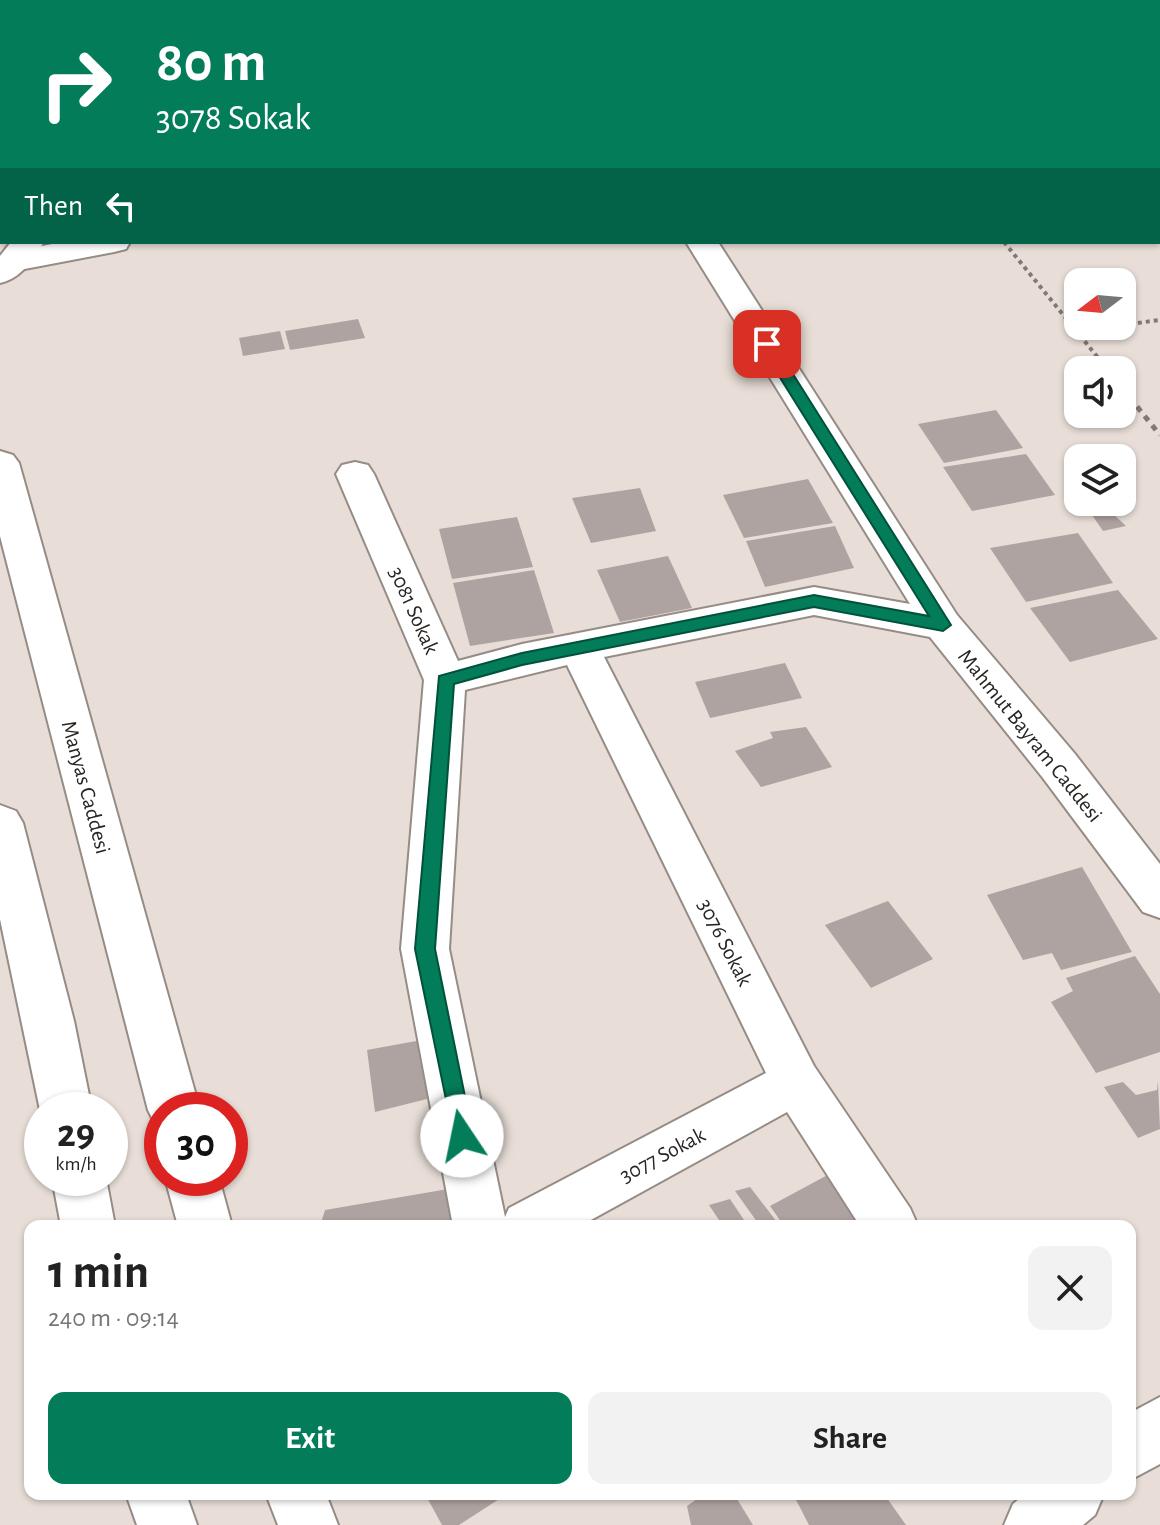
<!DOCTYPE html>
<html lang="en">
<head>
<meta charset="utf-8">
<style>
  :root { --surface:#fff; --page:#f2f2f2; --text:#222; --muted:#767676; --accent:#037c5a }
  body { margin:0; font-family:"Alegreya Sans",sans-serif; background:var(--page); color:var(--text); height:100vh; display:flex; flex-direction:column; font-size:30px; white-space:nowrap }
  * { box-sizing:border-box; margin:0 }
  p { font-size:26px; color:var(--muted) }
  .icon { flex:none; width:44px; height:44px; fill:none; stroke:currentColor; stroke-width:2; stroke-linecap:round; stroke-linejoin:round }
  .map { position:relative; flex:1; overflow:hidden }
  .details { position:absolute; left:24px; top:1220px; width:1112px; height:280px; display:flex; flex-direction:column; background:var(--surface); border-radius:16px; box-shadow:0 2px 6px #0004 }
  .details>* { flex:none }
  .top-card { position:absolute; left:0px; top:0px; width:1160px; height:244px; box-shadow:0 2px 6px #0004; background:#037c5a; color:#fff; overflow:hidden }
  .needle { width:52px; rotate:254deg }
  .controls { position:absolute; left:1064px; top:268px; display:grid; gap:16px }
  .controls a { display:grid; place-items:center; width:72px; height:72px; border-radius:16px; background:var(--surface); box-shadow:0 2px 6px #0004; font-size:40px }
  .speed { position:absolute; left:24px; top:1092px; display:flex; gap:16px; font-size:40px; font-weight:700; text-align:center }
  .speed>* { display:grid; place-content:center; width:104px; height:104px; border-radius:50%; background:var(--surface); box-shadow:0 2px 6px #0004; line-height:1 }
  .speed small { font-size:20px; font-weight:400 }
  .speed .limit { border:12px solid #d22; background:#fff; color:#111 }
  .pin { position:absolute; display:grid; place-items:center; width:68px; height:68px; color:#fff; margin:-34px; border-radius:16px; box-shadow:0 4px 12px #0006 }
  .me { position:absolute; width:88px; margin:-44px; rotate:349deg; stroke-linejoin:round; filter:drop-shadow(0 0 6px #0008) }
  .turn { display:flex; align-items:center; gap:28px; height:168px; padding:0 24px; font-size:36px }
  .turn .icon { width:104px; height:104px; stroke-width:2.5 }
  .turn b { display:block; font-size:56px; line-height:68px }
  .then { display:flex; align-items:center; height:76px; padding:0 24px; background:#0003; gap:16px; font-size:30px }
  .round { display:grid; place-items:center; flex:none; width:84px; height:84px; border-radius:16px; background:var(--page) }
  .head { display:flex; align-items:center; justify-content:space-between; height:136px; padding:0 24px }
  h1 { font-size:48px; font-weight:600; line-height:60px }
  .primary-button { display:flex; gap:16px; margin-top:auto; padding:16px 24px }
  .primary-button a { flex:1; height:92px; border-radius:16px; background:var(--accent); color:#fff; font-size:32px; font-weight:600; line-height:92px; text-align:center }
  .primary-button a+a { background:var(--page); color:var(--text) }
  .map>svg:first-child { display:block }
</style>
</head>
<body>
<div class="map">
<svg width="1160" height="1525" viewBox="0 0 1160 1525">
  <rect width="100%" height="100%" fill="#e8ded7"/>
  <polygon fill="#b4c59b" points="0,0 1160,0 1160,64 1158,2 2,2 2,78"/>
  <g fill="#afa3a1">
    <polygon points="358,319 365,338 290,350 285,331"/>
    <polygon points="280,331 285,349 243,356 239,338"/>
    <polygon points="996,410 1023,448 944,463 918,424"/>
    <polygon points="1026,454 1055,495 972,511 943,467"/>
    <polygon points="808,479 833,523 744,538 723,495"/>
    <polygon points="640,488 656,531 591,543 572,498"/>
    <polygon points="1110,511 1126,526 1103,531 1092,515"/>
    <polygon points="517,517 533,567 452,579 439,529"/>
    <polygon points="835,526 854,568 765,587 746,541"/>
    <polygon points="1078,533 1113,583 1026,602 990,548"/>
    <polygon points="668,556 692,608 620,622 597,570"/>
    <polygon points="534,570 554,633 470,646 453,583"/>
    <polygon points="1118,590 1158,639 1070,662 1030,608"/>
    <polygon points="785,663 802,698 710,718 695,682"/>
    <polygon points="806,727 832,767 761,787 735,751 773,738 770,732"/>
    <polygon points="1082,867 1132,952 1061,970 1052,953 1023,960 987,895"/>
    <polygon points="888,901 933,959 871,988 825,925"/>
    <polygon points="1135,956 1160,994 1160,1052 1096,1073 1051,1002 1073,991 1066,978"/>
    <polygon points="438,1037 447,1094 375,1112 367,1050"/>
    <polygon points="1158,1081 1160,1129 1138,1138 1104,1087 1123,1082 1136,1095 1157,1090"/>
    <polygon points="835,1171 858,1226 784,1226 770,1206"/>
    <polygon points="750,1187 780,1226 760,1226 735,1191"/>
    <polygon points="454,1188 474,1226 320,1226 325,1210"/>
    <polygon points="730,1199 748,1226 723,1226 709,1205"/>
    <polygon points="425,1494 507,1494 459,1525 442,1525"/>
    <polygon points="704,1494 734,1494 753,1525 691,1525 687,1506"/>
    <polygon points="793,1494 884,1494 906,1525 809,1525"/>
  </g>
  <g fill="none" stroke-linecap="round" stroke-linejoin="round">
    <g stroke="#958c85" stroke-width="4">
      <g id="minor">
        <path d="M686,242H718L957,615L1075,754L1160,864V918L1143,912L1043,778L930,637L814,615L604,657L814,1066L910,1208L918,1226H860L787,1112L580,1226H453L401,949L424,680L336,474L342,465L355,462L368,465L374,474L458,661L522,644L814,587L910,604ZM567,665L766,1073L509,1208L505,1217L449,949L465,690Z"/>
        <polygon points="1160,1397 1160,1464 1130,1480 1130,1413"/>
        <polygon points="1025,1494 1104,1494 1095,1515 1083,1525 1004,1525 1013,1504"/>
      </g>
    </g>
    <g stroke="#958c85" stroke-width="4">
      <g id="secondary">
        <rect x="1158" y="71" width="2" height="18"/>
        <rect x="1158" y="115" width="2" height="18"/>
        <polygon points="62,242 130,242 126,249 114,252 14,271 0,265 2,254"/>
        <polygon points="0,451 13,455 19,463 200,1110 162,1110 162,1128 156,1126 148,1110 0,536"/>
        <polygon points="0,805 16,811 23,823 74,1021 92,1110 42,1110 42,1114 40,1110 0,919"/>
        <polygon points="52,1178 106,1178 115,1226 61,1226"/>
        <polygon points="165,1178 219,1178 232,1226 178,1226"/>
        <polygon points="126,1494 186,1494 197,1525 137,1525"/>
        <polygon points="266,1494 326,1494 338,1525 278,1525"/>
      </g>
    </g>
    <g stroke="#958c85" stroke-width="4">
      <g id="primary">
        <rect x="0" y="181" width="2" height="18"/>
        <path d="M11,242H44C32,260 22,278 0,283V256Z"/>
      </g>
    </g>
    <g stroke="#807974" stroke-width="4" stroke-dasharray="4 4" stroke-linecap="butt">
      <polyline points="1004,242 1108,370"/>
      <polyline points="1122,325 1160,320"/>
      <polyline points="1077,331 1116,326"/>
    </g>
    <polyline stroke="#807974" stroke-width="5" stroke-dasharray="6 6" stroke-linecap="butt" points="1122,388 1160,435"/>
    <use href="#minor" fill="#fff" fill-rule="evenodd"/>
    <use href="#secondary" fill="#fff" fill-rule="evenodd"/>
    <use href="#primary" fill="#fff" fill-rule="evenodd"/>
  </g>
  <polygon fill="#037c5a" stroke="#02513a" stroke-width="2" points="767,340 774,344 951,625 943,631 814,607 522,665 454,684 435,949 473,1136 470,1143 462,1146 455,1143 415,949 439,676 522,653 814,595 929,616 759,344"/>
  <g text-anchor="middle" stroke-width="8" stroke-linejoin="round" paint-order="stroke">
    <g font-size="22" fill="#292522" stroke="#fff">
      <text transform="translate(415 610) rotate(66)" y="8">3081 Sokak</text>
      <text transform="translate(1031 735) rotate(51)" y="8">Mahmut Bayram Caddesi</text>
      <text transform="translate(87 787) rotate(75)" y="8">Manyas Caddesi</text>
      <text transform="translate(726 942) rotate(63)" y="8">3076 Sokak</text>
      <text transform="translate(662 1154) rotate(-28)" y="8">3077 Sokak</text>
    </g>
  </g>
</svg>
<div class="controls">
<a><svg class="needle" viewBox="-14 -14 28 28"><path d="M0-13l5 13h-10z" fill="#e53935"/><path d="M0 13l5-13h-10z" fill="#767676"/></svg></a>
<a><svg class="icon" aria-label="sound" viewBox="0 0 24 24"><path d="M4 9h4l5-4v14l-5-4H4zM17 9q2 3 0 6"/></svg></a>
<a><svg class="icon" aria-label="layers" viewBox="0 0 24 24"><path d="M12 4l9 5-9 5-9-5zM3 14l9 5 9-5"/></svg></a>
</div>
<div class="speed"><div>29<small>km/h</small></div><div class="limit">30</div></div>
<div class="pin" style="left:767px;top:344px;background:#d93025"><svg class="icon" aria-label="arrive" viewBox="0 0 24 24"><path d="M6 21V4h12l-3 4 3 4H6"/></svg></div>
<svg class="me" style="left:462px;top:1136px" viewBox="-20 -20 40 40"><circle r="19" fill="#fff"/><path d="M0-13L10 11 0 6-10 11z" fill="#037c5a"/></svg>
<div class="top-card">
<div class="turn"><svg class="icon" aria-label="right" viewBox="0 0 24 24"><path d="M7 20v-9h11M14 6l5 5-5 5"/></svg><div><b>80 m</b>3078 Sokak</div></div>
<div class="then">Then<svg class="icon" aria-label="left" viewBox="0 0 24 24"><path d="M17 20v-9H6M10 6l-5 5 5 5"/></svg></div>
</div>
<section class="details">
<div class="head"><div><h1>1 min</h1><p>240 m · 09:14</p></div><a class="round"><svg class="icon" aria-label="close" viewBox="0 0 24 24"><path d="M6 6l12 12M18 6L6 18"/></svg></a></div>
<div class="primary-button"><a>Exit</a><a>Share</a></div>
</section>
</div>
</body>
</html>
